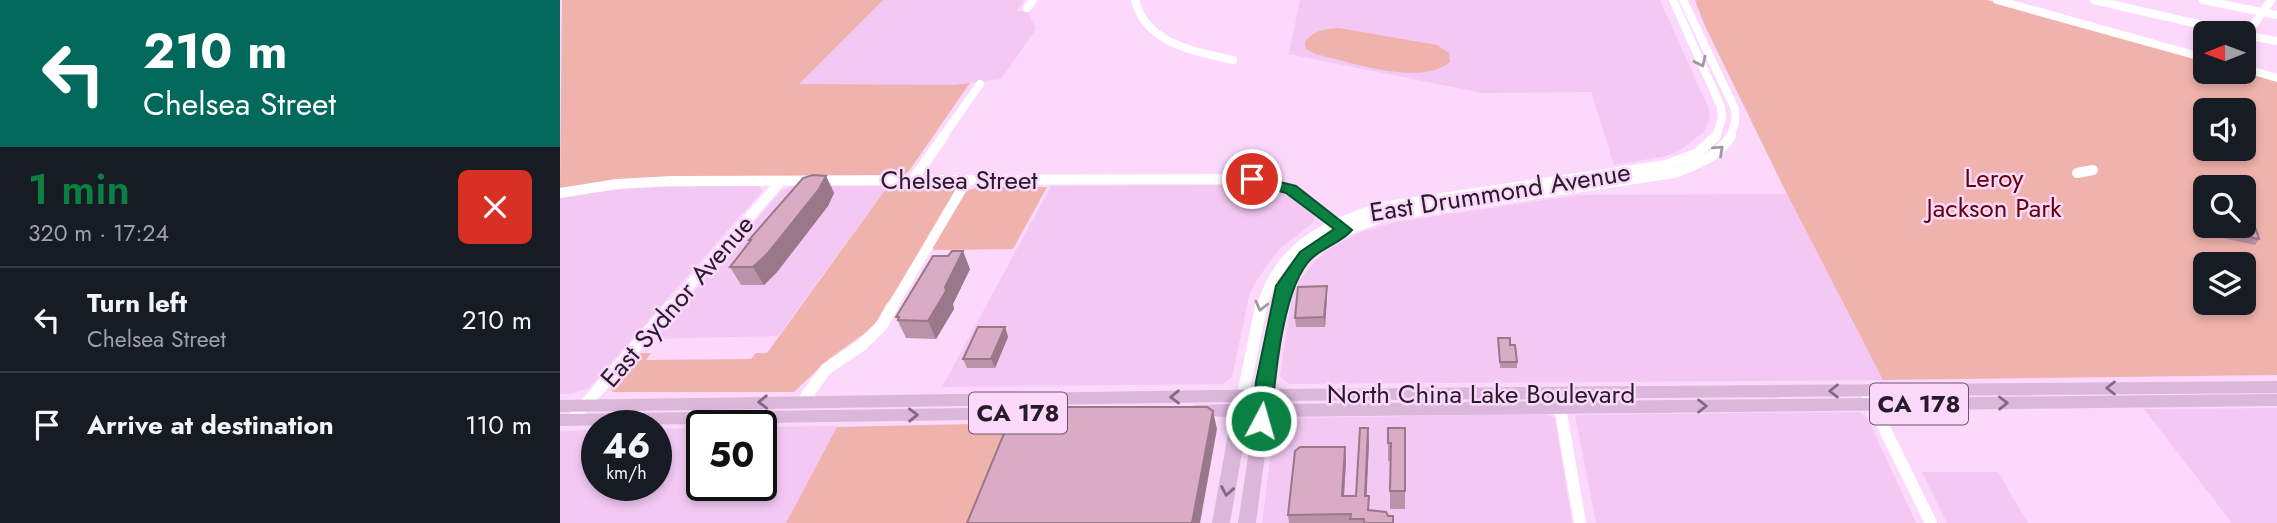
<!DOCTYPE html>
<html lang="en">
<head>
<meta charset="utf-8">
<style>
  :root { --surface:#171b24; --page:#242831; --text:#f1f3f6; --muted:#9ea1a6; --line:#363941; --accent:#0b8043 }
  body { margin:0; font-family:Jost,sans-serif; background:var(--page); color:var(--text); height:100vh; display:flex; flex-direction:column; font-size:26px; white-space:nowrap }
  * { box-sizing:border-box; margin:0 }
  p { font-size:23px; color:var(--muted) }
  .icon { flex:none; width:38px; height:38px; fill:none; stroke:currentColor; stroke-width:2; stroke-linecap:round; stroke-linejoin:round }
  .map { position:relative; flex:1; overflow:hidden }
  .drawer { display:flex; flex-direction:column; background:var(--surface); width:560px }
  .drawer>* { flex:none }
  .hud { background:#00695c; color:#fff; overflow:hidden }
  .needle { width:46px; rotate:269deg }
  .controls { position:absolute; left:1633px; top:21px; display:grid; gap:14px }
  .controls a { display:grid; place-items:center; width:63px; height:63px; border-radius:10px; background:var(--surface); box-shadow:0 4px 10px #0003; font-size:35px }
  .speed { position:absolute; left:21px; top:410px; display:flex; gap:14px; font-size:35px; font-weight:700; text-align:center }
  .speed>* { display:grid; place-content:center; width:91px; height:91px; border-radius:50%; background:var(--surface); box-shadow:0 4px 10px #0003; line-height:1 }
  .speed small { font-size:18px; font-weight:400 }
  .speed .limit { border:4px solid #111; border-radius:10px; background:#fff; color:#111 }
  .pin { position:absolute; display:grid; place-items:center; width:60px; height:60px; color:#fff; margin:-30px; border:4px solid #fff; border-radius:50%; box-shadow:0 2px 7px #0007 }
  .me { position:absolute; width:77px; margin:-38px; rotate:6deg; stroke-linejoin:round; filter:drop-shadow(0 0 5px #0008) }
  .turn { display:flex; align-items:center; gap:24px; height:147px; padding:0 28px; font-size:32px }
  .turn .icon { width:91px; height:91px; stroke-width:2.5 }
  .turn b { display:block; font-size:49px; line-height:60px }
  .round { display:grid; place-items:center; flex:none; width:74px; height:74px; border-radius:10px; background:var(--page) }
  .headline { display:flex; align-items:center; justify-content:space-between; height:119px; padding:0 28px }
  h1 { font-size:42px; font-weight:600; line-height:52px; color:var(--accent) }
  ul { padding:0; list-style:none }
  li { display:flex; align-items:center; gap:21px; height:105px; padding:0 28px; border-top:2px solid var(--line) }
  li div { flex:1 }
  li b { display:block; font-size:26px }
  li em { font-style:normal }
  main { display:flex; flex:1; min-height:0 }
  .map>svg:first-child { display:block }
</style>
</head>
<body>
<main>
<section class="drawer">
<div class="hud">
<div class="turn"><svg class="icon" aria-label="left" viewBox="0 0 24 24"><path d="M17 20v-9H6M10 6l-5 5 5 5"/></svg><div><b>210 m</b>Chelsea Street</div></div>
</div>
<div class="headline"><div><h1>1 min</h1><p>320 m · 17:24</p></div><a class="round" style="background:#d93025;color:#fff"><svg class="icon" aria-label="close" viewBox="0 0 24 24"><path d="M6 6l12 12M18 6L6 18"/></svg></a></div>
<ul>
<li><svg class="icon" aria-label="left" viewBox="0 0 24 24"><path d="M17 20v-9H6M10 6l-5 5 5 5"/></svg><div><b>Turn left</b><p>Chelsea Street</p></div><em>210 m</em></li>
<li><svg class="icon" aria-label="arrive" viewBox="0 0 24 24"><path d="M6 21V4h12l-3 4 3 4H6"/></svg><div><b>Arrive at destination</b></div><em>110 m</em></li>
</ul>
</section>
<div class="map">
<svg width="1717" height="523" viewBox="0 0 1717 523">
  <rect width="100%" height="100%" fill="#fcd8fd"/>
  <g fill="#f3c9f3">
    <polygon points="323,0 464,0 457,11 468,12 476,29 441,79 390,85 238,85"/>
    <polygon points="740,0 1100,0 1149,109 1150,119 1144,132 1119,151 1106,156 1054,165 1031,92 922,93 729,54"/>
    <polygon points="692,185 712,189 732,197 755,217 753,223 719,249 696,281 689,296 672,378 662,384 382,387 491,186"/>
    <polygon points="198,186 203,190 29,388 10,394 0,394 0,197 77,187"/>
    <polygon points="232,186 328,186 218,336 93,339 222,190"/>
    <polygon points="1227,194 1323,380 729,384 720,376 731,303 739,281 756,260 769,249 801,232 835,222 1018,195"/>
    <polygon points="1717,408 1717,523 1672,523 1584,409"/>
    <polygon points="1299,412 1307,417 1356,523 1036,523 1015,415"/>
    <polygon points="987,414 995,418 1012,523 702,523 714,428 729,418"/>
    <polygon points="278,426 226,523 0,523 0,431 37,430 37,485 96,485 96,429 142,428 142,485 201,485 201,427"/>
    <polygon points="1362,472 1438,472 1468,523 1387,523"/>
  </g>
  <g fill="#f0b2ac" fill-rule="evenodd">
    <polygon points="2,0 323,0 239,84 390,85 410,83 349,171 344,175 117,177 54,180 0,188"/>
    <path d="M1135,0H1427L1645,60V72L1684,71L1717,81V375L1323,380L1227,194L1144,24ZM1645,110H1684V149H1645ZM1645,187H1684V226H1645ZM1645,264H1684V303H1645Z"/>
    <path d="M779,28L877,45L889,53L890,62C860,87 791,62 755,54L746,49L745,42C753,30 765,29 779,28Z"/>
    <polygon points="328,186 395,187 397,191 313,327 269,359 234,392 53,392 51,389 81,353 91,353 86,360 191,359 196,353 207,353"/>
    <polygon points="420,187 487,187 453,249 374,250 371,243 405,191"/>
    <polygon points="456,423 417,523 226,523 277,427"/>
  </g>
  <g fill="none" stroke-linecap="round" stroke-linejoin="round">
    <g stroke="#fff" stroke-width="8">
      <path d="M575,0C586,44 634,51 673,60"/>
      <polyline points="1113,0 1161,107 1162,119 1155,138"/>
      <polyline points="1123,0 1175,109 1175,123 1170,138"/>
      <polyline points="1437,0 1645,58"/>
      <polyline points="1534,0 1677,33"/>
      <polyline points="1643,0 1717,15"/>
      <polyline points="467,8 473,0"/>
      <polyline points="1684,35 1717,41"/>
      <polyline points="1684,39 1711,0"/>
      <polyline points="1684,68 1717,78"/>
      <polyline points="382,138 420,84"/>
    </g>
    <g stroke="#fff" stroke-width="10">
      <polyline points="1517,173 1533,170"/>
      <polyline points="352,181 384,136"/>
      <polyline points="0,193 57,184 112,181 692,179 731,189 785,230"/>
      <polyline points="109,309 221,181"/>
      <polyline points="331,309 407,180"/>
      <path d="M701,309C719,245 763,227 821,207L1106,165L1138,153L1156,136"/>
      <path d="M718,309L726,281L746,255L772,236L822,217L1114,173C1136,165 1158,157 1171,136"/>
    </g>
    <g stroke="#fff" stroke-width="12">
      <polyline points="1306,391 1371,523"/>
      <polyline points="683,395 701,307"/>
      <polyline points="705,395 719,307"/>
      <polyline points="243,401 266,369 302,345 322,325 332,307"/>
      <polyline points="1000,407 1020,523"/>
      <polyline points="12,420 110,307"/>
    </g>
    <g fill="#dbb8db" fill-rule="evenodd">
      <polygon points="1717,381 1717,393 711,401 712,404 1717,394 1717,406 710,417 696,523 678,523 694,417 688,417 670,523 652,523 671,417 629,415 627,411 629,407 635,405 674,404 674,402 0,412 0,400 724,389"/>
      <polygon points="471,407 477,409 479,413 477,417 471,419 0,426 0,414"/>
    </g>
  </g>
  <g fill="#bb93a9">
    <polygon points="266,176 274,193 268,206 217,272 204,285 181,285 170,267 190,242 189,240"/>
    <polygon points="1666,226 1682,226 1699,239 1695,245 1667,239 1664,229"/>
    <polygon points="388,256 410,269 393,304 394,309 376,339 346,338 336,317"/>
    <polygon points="767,296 765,327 736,327 735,318"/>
    <polygon points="445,327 448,337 435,368 407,368 403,359"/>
    <polygon points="938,338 950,345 957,362 957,368 940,368"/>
    <polygon points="828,428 845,428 845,509 830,509 830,461 828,461"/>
    <polygon points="809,442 806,496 809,510 834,523 729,523 728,515 785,447 786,461 784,496 796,496"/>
  </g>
  <g fill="#997889">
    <polygon points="266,176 274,193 268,206 217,272 204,285 193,267"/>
    <polygon points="403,251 410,269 393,304 394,309 376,339 368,321"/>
    <polygon points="767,286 767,296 765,327 764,317"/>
    <polygon points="445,327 448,337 435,368 431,359"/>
    <polygon points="653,411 657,429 640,523 632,523"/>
    <polygon points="808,428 809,442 806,510 805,496"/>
    <polygon points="785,447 786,461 783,510 782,496"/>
  </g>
  <g fill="#daabc4" stroke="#997889" stroke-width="2">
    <polygon points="253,175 266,176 259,189 207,254 193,267 170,267 191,240 189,240 243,178"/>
    <polygon points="1669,226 1682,226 1696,229 1699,239 1671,233"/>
    <polygon points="392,251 403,251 385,287 386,291 368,321 338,320 339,317 336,317 373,256 388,256"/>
    <polygon points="767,286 764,317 735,318 738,287"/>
    <polygon points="418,327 445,327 431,359 403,359"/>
    <polygon points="938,338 950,338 950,345 955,345 957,362 940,362"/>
    <polygon points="455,407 647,407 653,411 632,523 407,523"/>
    <polygon points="800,428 808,428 805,496 809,496 808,510 826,512 828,516 833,516 833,523 804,523 804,519 790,519 791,514 728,515 735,451 740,447 785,447 782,496 796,496"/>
    <polygon points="828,428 845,428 845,491 830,491 831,443 828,443"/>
  </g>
  <defs><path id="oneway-chevron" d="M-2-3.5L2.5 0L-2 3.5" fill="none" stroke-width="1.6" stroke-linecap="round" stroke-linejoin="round" transform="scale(1.75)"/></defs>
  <g stroke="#9f999f">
    <use href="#oneway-chevron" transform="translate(1141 62) rotate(65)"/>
    <use href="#oneway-chevron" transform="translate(1159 150) rotate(-42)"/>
    <use href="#oneway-chevron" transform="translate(701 306) rotate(104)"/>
  </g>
  <g stroke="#826a82">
    <use href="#oneway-chevron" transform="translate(1551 388) rotate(180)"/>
    <use href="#oneway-chevron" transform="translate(1274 391) rotate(180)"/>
    <use href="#oneway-chevron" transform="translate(615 397) rotate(179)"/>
    <use href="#oneway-chevron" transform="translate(203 402) rotate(179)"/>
    <use href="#oneway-chevron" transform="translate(1443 403) rotate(-1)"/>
    <use href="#oneway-chevron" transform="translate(1142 406)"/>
    <use href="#oneway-chevron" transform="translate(353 415) rotate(-1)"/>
    <use href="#oneway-chevron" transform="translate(667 491) rotate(100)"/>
  </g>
  <path fill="#0b8043" stroke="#07532c" stroke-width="2" d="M692,175L736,186L792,230C782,242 764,247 752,258C722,286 715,380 711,421L708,426L701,428L695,426L692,421L696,382L716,286L740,252L774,229L726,193L687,182L685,179Z"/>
  <g text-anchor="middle" stroke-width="5" stroke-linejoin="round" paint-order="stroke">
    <g fill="#fcd8fd" stroke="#685469" stroke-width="2">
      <rect x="1310" y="383.5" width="98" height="41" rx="5"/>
      <rect x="409" y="392.5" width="98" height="41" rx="5"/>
    </g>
    <g font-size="24" font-weight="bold" fill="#291c2a">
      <text x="1359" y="412">CA 178</text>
      <text x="458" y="421">CA 178</text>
    </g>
    <g font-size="26" fill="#640007" stroke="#fcd8fd">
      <text x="1434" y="187">Leroy<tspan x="1434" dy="30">Jackson Park</tspan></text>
    </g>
    <g font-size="26" fill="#291c2a" stroke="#fcd8fd">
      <text x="399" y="189">Chelsea Street</text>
      <text transform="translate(940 192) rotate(-9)" y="9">East Drummond Avenue</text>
      <text transform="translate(117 301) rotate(-49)" y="9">East Sydnor Avenue</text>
      <text x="921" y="403">North China Lake Boulevard</text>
    </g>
  </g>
</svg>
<div class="controls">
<a><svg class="needle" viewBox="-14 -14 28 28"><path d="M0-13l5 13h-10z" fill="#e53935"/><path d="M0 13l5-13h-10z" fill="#9ea1a6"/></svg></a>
<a><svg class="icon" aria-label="sound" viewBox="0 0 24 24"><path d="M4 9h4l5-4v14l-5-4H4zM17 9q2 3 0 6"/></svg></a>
<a><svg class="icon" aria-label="search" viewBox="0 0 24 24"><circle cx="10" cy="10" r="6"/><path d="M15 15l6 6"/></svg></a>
<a><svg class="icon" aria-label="layers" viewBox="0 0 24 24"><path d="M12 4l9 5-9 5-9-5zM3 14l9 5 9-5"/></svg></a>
</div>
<div class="speed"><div>46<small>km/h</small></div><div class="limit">50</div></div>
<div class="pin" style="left:692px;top:179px;background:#d93025"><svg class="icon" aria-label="arrive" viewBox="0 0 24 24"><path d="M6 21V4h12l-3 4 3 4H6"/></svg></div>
<svg class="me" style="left:701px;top:421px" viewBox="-20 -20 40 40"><circle r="17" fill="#0b8043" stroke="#fff" stroke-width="3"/><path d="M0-11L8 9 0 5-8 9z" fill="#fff"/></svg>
</div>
</main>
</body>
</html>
